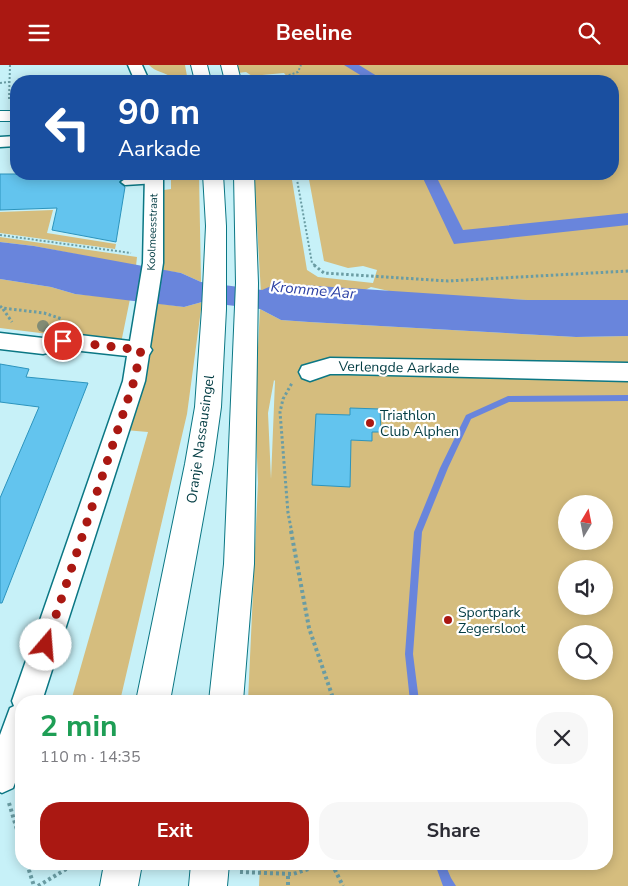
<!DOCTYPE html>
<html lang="en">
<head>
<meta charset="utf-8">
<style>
  :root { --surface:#fff; --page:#f7f7f7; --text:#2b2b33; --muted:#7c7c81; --accent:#aa1812 }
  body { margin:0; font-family:"Nunito Sans",sans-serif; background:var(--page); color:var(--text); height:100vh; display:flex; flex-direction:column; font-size:19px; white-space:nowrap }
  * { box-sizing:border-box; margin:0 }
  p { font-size:16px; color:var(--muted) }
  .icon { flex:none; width:28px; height:28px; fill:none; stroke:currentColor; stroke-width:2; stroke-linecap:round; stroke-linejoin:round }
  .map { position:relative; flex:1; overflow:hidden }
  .details { position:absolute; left:15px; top:630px; width:598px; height:175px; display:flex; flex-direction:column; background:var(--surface); border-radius:20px; box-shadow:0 2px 12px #0003 }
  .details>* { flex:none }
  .banner { position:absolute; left:10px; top:10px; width:609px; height:105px; border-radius:20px; box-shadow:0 2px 12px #0003; background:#1a4fa0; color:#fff; overflow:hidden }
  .needle { width:32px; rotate:10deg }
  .buttons { position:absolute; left:558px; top:430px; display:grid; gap:10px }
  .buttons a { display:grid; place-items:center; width:55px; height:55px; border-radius:50%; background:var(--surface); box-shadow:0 2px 12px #0003; font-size:25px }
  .pin { position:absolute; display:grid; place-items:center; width:42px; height:42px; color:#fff; margin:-21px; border:2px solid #fff; border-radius:50%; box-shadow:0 1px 5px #0007 }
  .me { position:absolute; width:55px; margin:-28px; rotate:18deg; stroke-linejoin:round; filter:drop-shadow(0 0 4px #0008) }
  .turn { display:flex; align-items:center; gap:18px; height:105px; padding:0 25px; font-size:22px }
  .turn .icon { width:65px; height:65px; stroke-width:2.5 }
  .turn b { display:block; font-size:35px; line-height:42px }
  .round { display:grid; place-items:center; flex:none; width:52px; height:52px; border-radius:20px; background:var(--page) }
  .head { display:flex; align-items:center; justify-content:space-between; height:85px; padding:0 25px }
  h1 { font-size:30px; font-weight:700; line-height:38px; color:#1e9e55 }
  .primary-button { display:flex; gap:10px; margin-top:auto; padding:10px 25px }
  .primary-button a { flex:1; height:58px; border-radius:20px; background:var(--accent); color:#fff; font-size:20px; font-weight:700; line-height:58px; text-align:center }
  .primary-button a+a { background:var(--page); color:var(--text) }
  header { display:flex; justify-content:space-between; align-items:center; height:65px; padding:0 25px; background:var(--accent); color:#fff; font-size:22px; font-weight:700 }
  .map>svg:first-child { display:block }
</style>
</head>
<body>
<header><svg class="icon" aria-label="menu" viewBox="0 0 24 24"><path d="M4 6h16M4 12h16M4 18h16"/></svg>Beeline<svg class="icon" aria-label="search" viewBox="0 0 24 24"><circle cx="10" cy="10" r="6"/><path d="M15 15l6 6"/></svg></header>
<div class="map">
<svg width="628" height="821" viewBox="0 0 628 821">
  <rect width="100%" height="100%" fill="#c7f1f8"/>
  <g fill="#d5bd7e" fill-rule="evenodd">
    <path d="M149,0H185L187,11L173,14C166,7 155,7 149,0Z"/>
    <polygon points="236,0 628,0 628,235 527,235 398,228 371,222 365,225 276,219 261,228 254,109 291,109 307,205 318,212 373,218 377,205 363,201 348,203 324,196 308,109 612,109 612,16 290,16 284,8 252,11 246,7 238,8"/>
    <polygon points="165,109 199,109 201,217 181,208 160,205 164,125 171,124 171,115 164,115"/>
    <polygon points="53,145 47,168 116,179 115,184 0,168 0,147"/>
    <polygon points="0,172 137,192 136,201 34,181 0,177"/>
    <polygon points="0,214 51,222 75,229 130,234 121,278 0,263"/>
    <polygon points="202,237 187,349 120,636 71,636 148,367 125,365 155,238 184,242"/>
    <path d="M260,244L281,255L309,257L576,272L628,271V821H259L260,799H606V636H248L258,418L255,340ZM274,315L275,316L271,414L268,348ZM566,439H604V476H566ZM566,504H604V541H566ZM566,569H604V606H566Z"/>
  </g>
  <g fill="#6985dc">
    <polygon points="344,0 359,0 385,16 370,16"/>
    <polygon points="421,109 435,109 463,165 628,148 628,160 454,179"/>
    <polygon points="0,177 34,181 181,208 201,217 262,225 276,219 302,220 527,235 628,235 628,271 576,272 309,257 281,255 260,244 202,237 184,242 75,229 51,222 0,214"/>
  </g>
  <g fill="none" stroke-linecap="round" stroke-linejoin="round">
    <g fill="#6985dc" fill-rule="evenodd">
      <polygon points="628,330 628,336 509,337 471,354 448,403 422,467 413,589 419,636 410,636 405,589 414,467 440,403 466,350 508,331"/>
      <polygon points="435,799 445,799 451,813 456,821 443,821"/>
    </g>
  </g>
  <g fill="#63c4ee" stroke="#2c94bd">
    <polygon points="0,109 127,109 126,112 119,117 125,122 116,177 52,165 57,143 0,145"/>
    <polygon points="0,299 29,304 26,312 88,318 2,538 0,538 0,433 39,342 0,337"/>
    <polygon points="350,343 380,344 381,367 372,367 372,376 351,375 350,422 312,420 316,349 350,350"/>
  </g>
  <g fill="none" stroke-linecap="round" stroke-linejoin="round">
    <g stroke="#0b7784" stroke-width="3">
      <polygon id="service" points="154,113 157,114 157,118 125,120 121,117 125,114"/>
    </g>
    <g stroke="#0b7784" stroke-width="3">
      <g id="minor">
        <polygon points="128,0 142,0 147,11 144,14 134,14"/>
        <polygon points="16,71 16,81 0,82 0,72"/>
        <polygon points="145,109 163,109 163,198 150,282 152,285 149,290 145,316 42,636 21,636 21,702 13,723 2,728 0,727 0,670 10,643 14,641 12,636 123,316 127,291 63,284 43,289 0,284 0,268 43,273 63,268 130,276 143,198"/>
        <polygon points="330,293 628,298 628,316 348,309 330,309 310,316 302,313 299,307 302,301"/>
      </g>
    </g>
    <g stroke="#0b7784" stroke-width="2">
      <rect id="tertiary" x="0" y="46" width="16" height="10"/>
    </g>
    <g stroke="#0b7784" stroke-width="2">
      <g id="secondary">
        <polygon points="191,0 207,0 211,16 195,16"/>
        <polygon points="221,0 237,0 241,16 225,16"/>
        <polygon points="203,109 223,109 226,161 226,244 221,342 213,399 170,636 136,636 185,399 195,342 202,244 206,161"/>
        <polygon points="234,109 254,109 258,218 254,499 243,636 209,636 224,499 236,218"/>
        <polygon points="104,799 142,799 138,821 100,821"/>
        <polygon points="191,799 229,799 227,821 189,821"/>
      </g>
    </g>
    <g stroke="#6a9ca3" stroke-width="2" stroke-dasharray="2 2" stroke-linecap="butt">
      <polyline points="253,14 286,11 298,7 301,0"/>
      <polyline points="0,18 9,17"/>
      <polyline points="9,34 10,0"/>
      <polyline points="296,109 312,198 316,201"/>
      <polyline points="0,170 131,188"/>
    </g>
    <g stroke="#6a9ca3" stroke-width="3" stroke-dasharray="2.5 2.5" stroke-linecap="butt">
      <polyline points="314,200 324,208 448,216 628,206"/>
      <polyline points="0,241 2,243 44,248 62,254"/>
      <polyline points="3,244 12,257"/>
      <polyline points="292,468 288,448 280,347 283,334 292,318"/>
    </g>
    <g stroke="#6a9ca3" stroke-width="4" stroke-dasharray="3 3" stroke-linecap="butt">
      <polyline points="291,466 309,563 334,636"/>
      <polyline points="9,738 21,778"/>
      <polyline points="27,799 34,821"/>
      <polyline points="332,799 343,821"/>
      <polyline points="153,802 179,803"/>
      <polyline points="240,807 293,809 324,799"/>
      <polyline points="288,811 288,821"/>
      <polyline points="38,821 73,800 91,800"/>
    </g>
    <use href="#service" fill="#fff" fill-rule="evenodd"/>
    <use href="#minor" fill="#fff" fill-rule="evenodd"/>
    <use href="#tertiary" fill="#fff" fill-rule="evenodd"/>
    <use href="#secondary" fill="#fff" fill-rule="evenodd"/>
  </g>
  <circle fill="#828c75" cx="43" cy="261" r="6"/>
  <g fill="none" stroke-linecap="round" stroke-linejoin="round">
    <polyline stroke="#aa1812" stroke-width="9" stroke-dasharray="0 16.2" points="46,580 134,316 141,285 63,276"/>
  </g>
  <g fill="#aa1812" stroke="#fff" stroke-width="2">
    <circle cx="370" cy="358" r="5"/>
    <circle cx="448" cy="555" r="5"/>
  </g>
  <g text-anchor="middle" stroke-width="4.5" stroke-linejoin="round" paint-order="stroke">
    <g font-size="11" fill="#013b42" stroke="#fff">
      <text transform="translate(152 167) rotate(-88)" y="4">Koolmeesstraat</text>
    </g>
    <g font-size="14" fill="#013b42" stroke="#fff">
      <text transform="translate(399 302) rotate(1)" y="5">Verlengde Aarkade</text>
      <text transform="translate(200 374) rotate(-82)" y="5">Oranje Nassausingel</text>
    </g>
    <g font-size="14" fill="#013b42" stroke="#fff" text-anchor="start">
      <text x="380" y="355">Triathlon<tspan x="380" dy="16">Club Alphen</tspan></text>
      <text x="458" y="552">Sportpark<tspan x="458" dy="16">Zegersloot</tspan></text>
    </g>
    <g font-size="15" font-style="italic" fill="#2a3fa4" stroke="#fff">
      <text transform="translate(313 225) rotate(5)" y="5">Kromme Aar</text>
    </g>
  </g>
</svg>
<div class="buttons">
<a><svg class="needle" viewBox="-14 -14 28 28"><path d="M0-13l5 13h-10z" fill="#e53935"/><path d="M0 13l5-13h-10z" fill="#7c7c81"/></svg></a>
<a><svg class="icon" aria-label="sound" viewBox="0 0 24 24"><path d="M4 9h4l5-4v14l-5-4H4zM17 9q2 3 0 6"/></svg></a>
<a><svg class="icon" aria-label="search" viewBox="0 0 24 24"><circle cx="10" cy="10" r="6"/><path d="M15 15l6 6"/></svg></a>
</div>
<div class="pin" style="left:63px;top:276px;background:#d93025"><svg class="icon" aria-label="arrive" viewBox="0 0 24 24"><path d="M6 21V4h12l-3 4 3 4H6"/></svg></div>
<svg class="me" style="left:46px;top:580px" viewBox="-20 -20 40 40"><circle r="19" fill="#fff"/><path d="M0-13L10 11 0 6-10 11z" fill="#aa1812"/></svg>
<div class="banner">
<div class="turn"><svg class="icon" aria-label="left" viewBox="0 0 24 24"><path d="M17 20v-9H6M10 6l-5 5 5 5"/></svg><div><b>90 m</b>Aarkade</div></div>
</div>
<section class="details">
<div class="head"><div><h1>2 min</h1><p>110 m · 14:35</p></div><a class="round"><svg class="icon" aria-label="close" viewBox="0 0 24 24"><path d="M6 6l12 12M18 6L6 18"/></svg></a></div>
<div class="primary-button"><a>Exit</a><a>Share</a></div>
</section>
</div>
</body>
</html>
